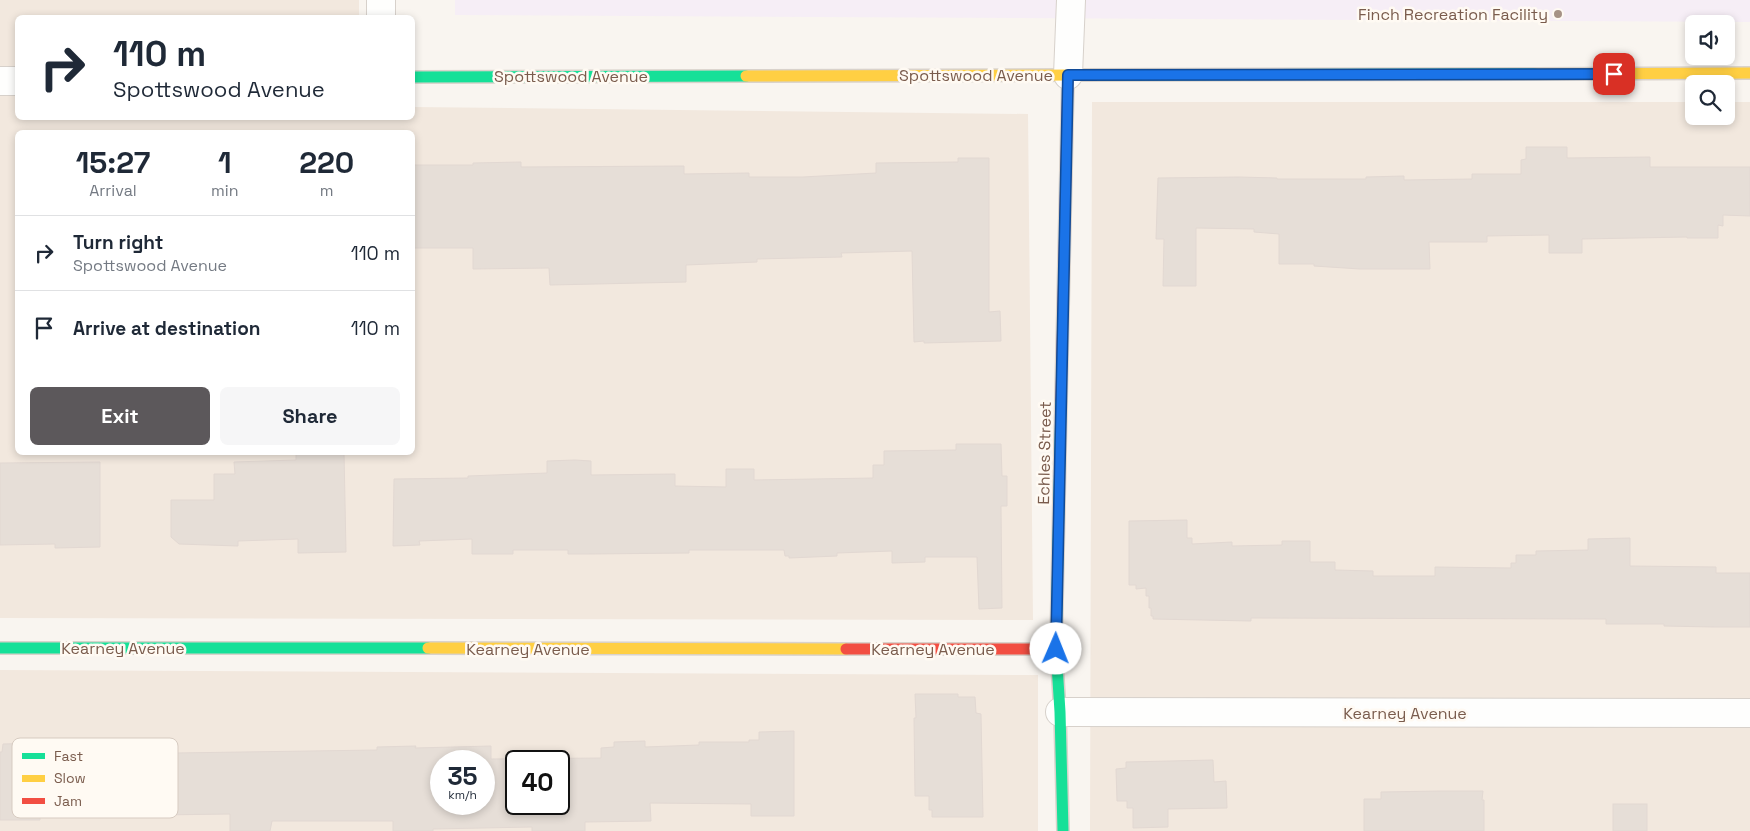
<!DOCTYPE html>
<html lang="en">
<head>
<meta charset="utf-8">
<style>
  :root { --surface:#fff; --page:#f6f6f7; --text:#1f2937; --muted:#747a83; --line:#e0e1e3; --accent:#5c585b }
  body { margin:0; font-family:"Space Grotesk",sans-serif; background:var(--page); color:var(--text); height:100vh; display:flex; flex-direction:column; font-size:19px; white-space:nowrap }
  * { box-sizing:border-box; margin:0 }
  p { font-size:16px; color:var(--muted) }
  .icon { flex:none; width:28px; height:28px; fill:none; stroke:currentColor; stroke-width:2; stroke-linecap:round; stroke-linejoin:round }
  .map { position:relative; flex:1; overflow:hidden }
  .panel { position:absolute; left:15px; top:130px; width:400px; height:325px; display:flex; flex-direction:column; background:var(--surface); border-radius:8px; box-shadow:0 2px 8px #0003 }
  .panel>* { flex:none }
  .top-card { position:absolute; left:15px; top:15px; width:400px; height:105px; border-radius:8px; box-shadow:0 2px 8px #0003; background:#fff; color:var(--text); overflow:hidden }
  .fabs { position:absolute; left:1685px; top:15px; display:grid; gap:10px }
  .fabs a { display:grid; place-items:center; width:50px; height:50px; border-radius:8px; background:var(--surface); box-shadow:0 2px 8px #0003; font-size:25px }
  .speed { position:absolute; left:430px; top:750px; display:flex; gap:10px; font-size:25px; font-weight:700; text-align:center }
  .speed>* { display:grid; place-content:center; width:65px; height:65px; border-radius:50%; background:var(--surface); box-shadow:0 2px 8px #0003; line-height:1 }
  .speed small { font-size:12px; font-weight:400 }
  .speed .limit { border:2px solid #111; border-radius:8px; background:#fff; color:#111 }
  .pin { position:absolute; display:grid; place-items:center; width:42px; height:42px; color:#fff; margin:-21px; border-radius:10px; box-shadow:0 2px 8px #0006 }
  .me { position:absolute; width:55px; margin:-28px; rotate:1deg; stroke-linejoin:round; filter:drop-shadow(0 0 4px #0008) }
  .turn { display:flex; align-items:center; gap:18px; height:105px; padding:0 15px; font-size:22px }
  .turn .icon { width:65px; height:65px; stroke-width:2.5 }
  .turn b { display:block; font-size:35px; line-height:42px }
  .eta { display:flex; justify-content:space-evenly; align-items:center; height:85px; text-align:center }
  .eta b { font-size:30px; font-weight:600; line-height:35px }
  .cta { display:flex; gap:10px; margin-top:auto; padding:10px 15px }
  .cta a { flex:1; height:58px; border-radius:8px; background:var(--accent); color:#fff; font-size:20px; font-weight:600; line-height:58px; text-align:center }
  .cta a+a { background:var(--page); color:var(--text) }
  ul { padding:0; list-style:none }
  li { display:flex; align-items:center; gap:15px; height:75px; padding:0 15px; border-top:1px solid var(--line) }
  li div { flex:1 }
  li b { display:block; font-size:19px }
  li em { font-style:normal }
  .map>svg:first-child { display:block }
</style>
</head>
<body>
<div class="map">
<svg width="1750" height="831" viewBox="0 0 1750 831">
  <rect width="100%" height="100%" fill="#f9f5f0"/>
  <g fill="#f2e8de" fill-rule="evenodd">
    <path d="M0,0H359V17L18,18V118H412L413,107L1028,114L1033,620L0,618ZM18,132H412V452H18Z"/>
    <polygon points="1092,102 1694,102 1694,116 1726,116 1726,102 1750,102 1750,831 1090,831"/>
    <path d="M0,670L1038,675V831H0ZM441,761H484V804H441ZM516,761H559V804H516Z"/>
  </g>
  <polygon fill="#f6eef6" points="455,0 1750,0 1750,22 455,15"/>
  <g fill="#e6ded7" stroke="#e2d8d2" fill-rule="evenodd">
    <polygon points="1526,147 1567,147 1567,158 1650,157 1650,167 1750,167 1750,216 1723,215 1723,226 1718,225 1718,238 1687,238 1687,237 1582,239 1582,253 1549,253 1549,235 1487,236 1487,242 1429,242 1430,269 1360,269 1314,266 1314,264 1279,264 1279,234 1254,232 1254,229 1196,228 1196,286 1163,286 1164,239 1156,239 1158,178 1239,177 1277,178 1277,179 1366,179 1366,177 1404,176 1404,180 1472,179 1472,174 1521,174 1521,160 1526,159"/>
    <polygon points="958,158 989,158 989,312 1000,311 1001,341 924,343 924,341 914,342 912,251 841,253 842,257 757,259 757,262 686,265 686,282 550,285 549,268 473,269 473,248 412,248 412,165 473,165 473,163 521,162 521,167 684,166 684,174 749,173 749,177 803,177 876,173 876,163 958,162"/>
    <polygon points="956,444 1001,444 1002,476 1007,476 1007,506 1001,506 1002,608 979,609 977,557 925,557 925,562 892,563 892,551 837,553 837,556 789,558 789,556 785,556 784,550 689,550 689,553 589,554 568,554 568,550 513,550 513,554 472,554 472,539 419,541 420,545 393,546 394,479 468,478 468,476 547,473 547,461 575,460 591,461 591,475 675,474 675,486 726,487 726,469 754,469 754,480 873,478 873,465 884,465 884,451 956,450"/>
    <polygon points="296,452 344,452 346,552 298,553 298,539 238,541 238,546 179,544 171,537 171,500 214,500 214,474 235,474 234,462 296,460"/>
    <polygon points="100,462 100,547 55,548 55,544 0,545 0,463"/>
    <polygon points="1187,520 1187,538 1192,538 1192,544 1232,542 1232,546 1282,545 1282,541 1310,541 1310,562 1335,562 1335,570 1373,571 1373,576 1435,576 1435,567 1511,568 1511,563 1516,563 1516,555 1536,555 1536,551 1588,550 1588,539 1630,538 1630,566 1716,567 1716,573 1750,573 1750,627 1714,627 1664,626 1664,624 1606,624 1606,619 1251,618 1251,621 1153,619 1153,616 1151,616 1151,608 1149,608 1149,596 1146,596 1146,588 1136,589 1136,585 1129,585 1129,521"/>
    <polygon points="915,694 958,694 958,697 975,697 976,713 981,714 983,817 932,817 932,810 929,810 929,796 915,796 914,718 916,718"/>
    <path d="M794,731V816H751V804L650,803L651,821L585,822V831H532V827L433,829V831H393V821H272L270,831H230V814L157,815V805L92,806V815L40,816V820H0V752H2L3,744L88,742V752L117,751V753L176,751V753L377,750V747L416,746L415,748L491,746V759L601,758V748L614,747V742L645,741V747L699,745V742H749V740H759V732ZM441,761H484V804H441ZM516,761H559V804H516Z"/>
    <polygon points="1213,760 1214,782 1226,781 1227,808 1168,809 1168,827 1133,828 1133,808 1127,808 1127,801 1117,801 1116,769 1126,768 1126,762"/>
    <polygon points="1440,791 1483,791 1482,800 1484,800 1484,831 1364,831 1364,799 1381,799 1381,792"/>
    <rect x="1613" y="804" width="34" height="27"/>
  </g>
  <g fill="none" stroke-linecap="round" stroke-linejoin="round">
    <g stroke="#d7d1cb" stroke-width="30">
      <g id="street">
        <polyline points="381,0 381,18"/>
        <polyline points="1068,75 1071,0"/>
        <polyline points="0,81 18,81"/>
        <polyline points="1060,712 1750,713"/>
      </g>
    </g>
    <g stroke="#d9d2cb" stroke-width="14">
      <g id="fast">
        <polyline points="1079,75 1536,74"/>
        <polyline points="412,77 746,76"/>
        <polyline points="1061,400 1056,649 1060,712 1063,831"/>
        <polyline points="0,648 428,648"/>
      </g>
    </g>
    <g stroke="#d9d2cb" stroke-width="14">
      <g id="slow">
        <polyline points="1536,74 1750,73"/>
        <polyline points="746,76 1079,75"/>
        <polyline points="428,648 846,649"/>
      </g>
    </g>
    <g stroke="#d9d2cb" stroke-width="14">
      <g id="jam">
        <polyline points="1061,400 1068,75"/>
        <polyline points="846,649 1056,649"/>
      </g>
    </g>
    <use href="#street" stroke="#fefefd" stroke-width="28"/>
    <use href="#fast" stroke="#16e098" stroke-width="11"/>
    <use href="#slow" stroke="#ffcf43" stroke-width="11"/>
    <use href="#jam" stroke="#f24e42" stroke-width="11"/>
  </g>
  <g fill="none" stroke-linecap="round" stroke-linejoin="round">
    <g stroke="#114b97" stroke-width="12">
      <polyline id="route" points="1056,649 1068,75 1614,74"/>
    </g>
    <use href="#route" stroke="#1a73e8" stroke-width="9"/>
  </g>
  <circle fill="#a69286" stroke="#fffaf3" stroke-width="2" cx="1558" cy="14" r="5"/>
  <g text-anchor="middle" stroke-width="5" stroke-linejoin="round" paint-order="stroke">
    <g font-size="16" fill="#7a5c4d" stroke="#fffaf3" text-anchor="end">
      <text x="1548" y="20">Finch Recreation Facility</text>
    </g>
    <g font-size="16" fill="#7a5c4d" stroke="#fffaf3">
      <text x="976" y="81">Spottswood Avenue</text>
      <text x="571" y="82">Spottswood Avenue</text>
      <text transform="translate(1044 453) rotate(-89)" y="6">Echles Street</text>
      <text x="123" y="654">Kearney Avenue</text>
      <text x="528" y="655">Kearney Avenue</text>
      <text x="933" y="655">Kearney Avenue</text>
      <text x="1405" y="719">Kearney Avenue</text>
    </g>
  </g>
  <rect x="12" y="738" width="166" height="80" rx="8" fill="#fffaf3" stroke="#d7cbc1" stroke-width="1"/>
  <rect x="22" y="753" width="23" height="6" fill="#16e098"/>
  <rect x="22" y="775" width="23" height="7" fill="#ffcf43"/>
  <rect x="22" y="798" width="23" height="6" fill="#f24e42"/>
  <g font-size="14" fill="#7a5c4d">
    <text x="54" y="761">Fast</text>
    <text x="54" y="783">Slow</text>
    <text x="54" y="806">Jam</text>
  </g>
</svg>
<div class="fabs">
<a><svg class="icon" aria-label="sound" viewBox="0 0 24 24"><path d="M4 9h4l5-4v14l-5-4H4zM17 9q2 3 0 6"/></svg></a>
<a><svg class="icon" aria-label="search" viewBox="0 0 24 24"><circle cx="10" cy="10" r="6"/><path d="M15 15l6 6"/></svg></a>
</div>
<div class="speed"><div>35<small>km/h</small></div><div class="limit">40</div></div>
<div class="pin" style="left:1614px;top:74px;background:#d93025"><svg class="icon" aria-label="arrive" viewBox="0 0 24 24"><path d="M6 21V4h12l-3 4 3 4H6"/></svg></div>
<svg class="me" style="left:1056px;top:649px" viewBox="-20 -20 40 40"><circle r="19" fill="#fff"/><path d="M0-13L10 11 0 6-10 11z" fill="#1a73e8"/></svg>
<div class="top-card">
<div class="turn"><svg class="icon" aria-label="right" viewBox="0 0 24 24"><path d="M7 20v-9h11M14 6l5 5-5 5"/></svg><div><b>110 m</b>Spottswood Avenue</div></div>
</div>
<section class="panel">
<div class="eta">
<div><b>15:27</b><p>Arrival</p></div>
<div><b>1</b><p>min</p></div>
<div><b>220</b><p>m</p></div>
</div>
<ul>
<li><svg class="icon" aria-label="right" viewBox="0 0 24 24"><path d="M7 20v-9h11M14 6l5 5-5 5"/></svg><div><b>Turn right</b><p>Spottswood Avenue</p></div><em>110 m</em></li>
<li><svg class="icon" aria-label="arrive" viewBox="0 0 24 24"><path d="M6 21V4h12l-3 4 3 4H6"/></svg><div><b>Arrive at destination</b></div><em>110 m</em></li>
</ul>
<div class="cta"><a>Exit</a><a>Share</a></div>
</section>
</div>
</body>
</html>
